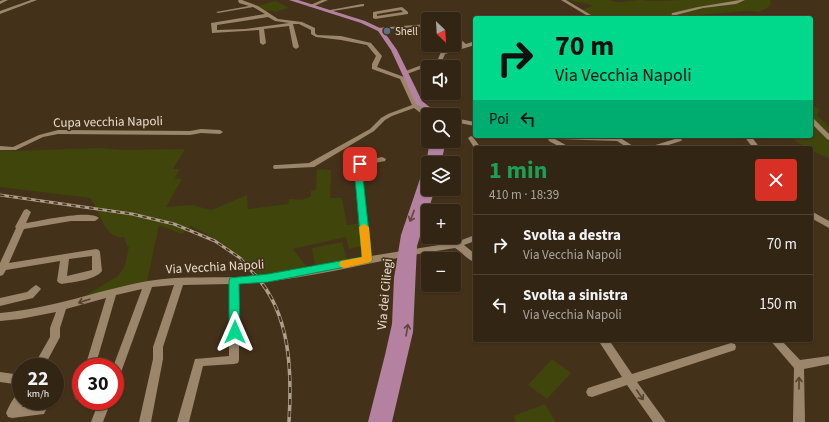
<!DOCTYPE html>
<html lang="it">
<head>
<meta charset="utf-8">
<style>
  :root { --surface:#332513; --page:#3e3121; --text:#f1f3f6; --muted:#a9a5a0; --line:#4e4233 }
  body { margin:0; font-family:"Source Sans 3",sans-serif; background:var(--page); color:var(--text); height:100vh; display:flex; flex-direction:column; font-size:15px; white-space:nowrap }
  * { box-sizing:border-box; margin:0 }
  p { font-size:13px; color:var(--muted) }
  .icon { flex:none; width:22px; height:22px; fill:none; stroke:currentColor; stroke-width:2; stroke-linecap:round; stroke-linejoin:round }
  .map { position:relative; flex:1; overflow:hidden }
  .panel { position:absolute; left:473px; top:146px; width:340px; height:196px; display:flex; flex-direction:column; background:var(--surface); border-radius:4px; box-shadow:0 1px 3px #0004,0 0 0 1px var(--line) }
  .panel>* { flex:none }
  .guide { position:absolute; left:473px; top:16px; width:340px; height:122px; border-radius:4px; box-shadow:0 1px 3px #0004,0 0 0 1px var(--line); background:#00d98c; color:#111; overflow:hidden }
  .needle { width:26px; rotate:155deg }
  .tools { position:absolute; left:421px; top:12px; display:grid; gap:8px }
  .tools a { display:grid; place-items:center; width:40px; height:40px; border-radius:4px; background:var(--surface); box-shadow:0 1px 3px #0004,0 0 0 1px var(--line); font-size:20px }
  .speed { position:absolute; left:12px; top:358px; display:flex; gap:8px; font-size:20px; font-weight:700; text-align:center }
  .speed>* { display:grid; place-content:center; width:52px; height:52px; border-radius:50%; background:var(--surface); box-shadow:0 1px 3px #0004,0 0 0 1px var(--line); line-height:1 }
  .speed small { font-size:10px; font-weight:400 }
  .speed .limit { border:6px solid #d22; background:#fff; color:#111 }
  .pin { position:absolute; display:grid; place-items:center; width:34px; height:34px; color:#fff; margin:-17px; border-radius:8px; box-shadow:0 2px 6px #0006 }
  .me { position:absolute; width:44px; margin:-22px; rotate:0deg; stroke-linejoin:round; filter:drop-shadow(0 0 3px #0008) }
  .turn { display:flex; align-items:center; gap:14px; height:84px; padding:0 16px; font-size:18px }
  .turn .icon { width:52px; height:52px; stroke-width:2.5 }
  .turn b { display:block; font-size:28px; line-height:34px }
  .then { display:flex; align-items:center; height:38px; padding:0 16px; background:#0003; gap:8px; font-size:15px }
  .round { display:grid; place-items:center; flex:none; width:42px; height:42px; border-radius:4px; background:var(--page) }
  .headline { display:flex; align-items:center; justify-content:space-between; height:68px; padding:0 16px }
  h1 { font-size:24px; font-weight:700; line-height:30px; color:#1e9e55 }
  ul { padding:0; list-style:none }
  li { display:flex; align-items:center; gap:12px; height:60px; padding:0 16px; border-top:1px solid var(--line) }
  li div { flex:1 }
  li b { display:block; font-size:15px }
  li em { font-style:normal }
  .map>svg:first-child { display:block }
</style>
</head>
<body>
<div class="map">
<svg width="829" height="422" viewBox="0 0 829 422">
  <rect width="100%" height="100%" fill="#443119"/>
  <g fill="#3f450b">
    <path d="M569,0H609C619,5 630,0 641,0C656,2 667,0 681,0C710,0 740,0 770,0L771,3L770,6L760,12L747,11L699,15V18H596L581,10L593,6C585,2 577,3 569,0Z"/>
    <polygon points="276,1 289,8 275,12 271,10 267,11 258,6"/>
    <polygon points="811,104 820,110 817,115 829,127 829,158 811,151 811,148 807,148 787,136 811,136"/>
    <path d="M99,148L123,150L185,149L173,169H179L175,179H182L166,207L191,205L212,210L247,195L248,209L288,204L289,199L302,200L311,196V191L316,190L317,169L331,170L330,198H342L347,225L361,223L363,246L349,249L346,237L293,249L308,269L260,277C239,253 220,240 191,226L182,234L159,225L147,281L83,297L118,276L125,266L129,246H127L124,237C104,240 100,210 90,198L0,187V150L15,151Z"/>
    <polygon points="342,242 347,260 315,266 312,248"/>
    <polygon points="552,359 571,373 547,399 528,385"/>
    <polygon points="545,404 556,422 516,422 513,416"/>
  </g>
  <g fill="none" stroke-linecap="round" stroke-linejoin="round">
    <g fill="#9b856b" fill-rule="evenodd">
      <polygon points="3,0 8,0 0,4 0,1"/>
      <polygon points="31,0 37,0 0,14 0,11"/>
      <path d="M238,0H242L258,6L278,19L302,22L315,28V33L317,35L341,36L371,43L382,56L377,67L404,77L418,105L430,115H428V118L426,117L414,108L392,116L385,120L374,131L314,167L274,169L273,167L274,165H277L309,163L370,129L381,118L388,114L412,105L400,79L372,69V64L376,56L367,45L341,40L316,37L311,34V30L299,24H293L299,47L296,49L293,47L289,26L264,29L266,43L263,45L260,43L259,30L212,33L211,23L265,14L253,7L218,13L216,12L249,6L239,3ZM268,17L275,21L289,23L245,29L217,30V25Z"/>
      <polygon points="322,0 328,0 312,7 308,6"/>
      <polygon points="561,0 566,0 596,18 591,18"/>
      <polygon points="740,0 745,0 736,4 703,8 676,15 675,18 671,18 672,13 698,7"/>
      <polygon points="362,4 364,4 364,6 327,12 325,11"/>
      <path d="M402,7L408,12V14L375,19L373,18V12ZM401,10L403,12L377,16V14Z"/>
      <polygon points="428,24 428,26 377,30 375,29 377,28"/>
      <polygon points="454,34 466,44 475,41 475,45 445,54 442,61 407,74 403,74 403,72 438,59 441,52 462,46 454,38"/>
      <polygon points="811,117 813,118 829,134 829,140 827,139 811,123"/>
      <polygon points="454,118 475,122 475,126 454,122"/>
      <polygon points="201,129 220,130 223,132 220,134 201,133 190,135 58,134 43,137 16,150 0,150 0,146 13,147 39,135 58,130 190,131"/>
      <polygon points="471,136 473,137 481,148 475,149 468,138"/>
      <polygon points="542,136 619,137 636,148 628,148 617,141 555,139 571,148 562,148 549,141 548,139 543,138"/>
      <polygon points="673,136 679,136 682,140 681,141 659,148 648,148 649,147 675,139"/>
      <polygon points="744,136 751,136 760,148 753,148"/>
      <path d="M382,157L386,159L385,161L364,165L363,178L371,256L451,243L449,237H454V234L456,235L459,241L475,235V241L464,245L475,254V262C467,260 462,252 455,248C383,258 311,280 239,284V360L238,363L234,364L203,366L189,422H177L195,359L229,356V284L183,285L163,347V359L151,422H139L153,359V347L174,285L152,287L120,375L119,378L115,380V367H113L142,289L116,295L95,367H85L106,298L66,309L60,328V337L44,367H33L50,337V328L56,312L20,319L0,321V313C51,309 98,290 148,281C183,275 219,279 254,276C291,273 327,265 362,258L355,178L356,164L357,162Z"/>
      <path d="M27,209L31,212L26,223C40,221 90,209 99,218L95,221H71L24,229L9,263L96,249L99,250L100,252L102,271C96,280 72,282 62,284L59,283L57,281L60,261L6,270L3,275L0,276V263L16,228L15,227L24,210ZM92,256V270L67,276L69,259Z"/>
      <polygon points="457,211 461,214 457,221 454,222 454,212"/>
      <polygon points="811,211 829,221 829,228 811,218"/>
      <polygon points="36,285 39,287 41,289 33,298 0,306 0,298 27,292 33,287"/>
      <polygon points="598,340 609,340 632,374 731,343 735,344 736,347 735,350 637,382 666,422 653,422 627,385 592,397 588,396 586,392 588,388 622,377"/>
      <polygon points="770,340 781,340 800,360 829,356 829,364 804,369 805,422 793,422 794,368"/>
      <polygon points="0,372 21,375 21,385 0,382"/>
      <polygon points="81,389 81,401 80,401 76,400 74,396 77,390"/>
      <path d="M21,392V401H25L22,407L40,405L44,406L46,410L44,414L12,418L8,417L6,413C9,406 14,395 21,392Z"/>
      <polygon points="99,401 111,401 103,422 91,422"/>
    </g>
    <g fill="#b481a0" fill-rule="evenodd">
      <polygon points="289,0 298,0 365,21 382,29 397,50 422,101 440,115 431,115 416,104 391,50 378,31 361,23"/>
      <polygon points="454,118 459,118 460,120 454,123"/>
      <polygon points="430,141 446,141 441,163 428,163 428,165 426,163"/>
      <polygon points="428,167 427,187 428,189 435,189 417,246 413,332 392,422 368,422 385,355 392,324 394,278 401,235 423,170"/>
    </g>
    <g stroke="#ae9f8d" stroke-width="3">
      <polyline id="rail-far1" points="0,195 132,214 174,224 215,241 240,258 256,276"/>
    </g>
    <g stroke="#ae9f8d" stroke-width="3.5">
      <path id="rail" d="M255,275C291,314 292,372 289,422"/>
    </g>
    <use href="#rail-far1" stroke="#443119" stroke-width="1.5" stroke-dasharray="4.5" stroke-linecap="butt"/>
    <use href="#rail" stroke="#443119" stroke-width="2" stroke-dasharray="6" stroke-linecap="butt"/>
  </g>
  <defs><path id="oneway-shaft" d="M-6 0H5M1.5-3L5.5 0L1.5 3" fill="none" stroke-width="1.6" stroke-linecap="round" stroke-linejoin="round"/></defs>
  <g stroke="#60453b">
    <use href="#oneway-shaft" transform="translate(412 216) rotate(111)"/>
    <use href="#oneway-shaft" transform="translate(407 330) rotate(-81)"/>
  </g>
  <g stroke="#554229">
    <use href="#oneway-shaft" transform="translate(84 301) rotate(162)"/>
    <use href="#oneway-shaft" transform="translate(799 383) rotate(-90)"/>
    <use href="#oneway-shaft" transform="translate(640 395) rotate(56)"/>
  </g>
  <polygon fill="#00d98c" stroke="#008d5b" points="360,161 364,164 363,178 372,260 371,262 268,282 239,284 240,332 239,335 235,337 231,335 229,332 229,281 230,278 268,274 362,257 355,178 356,164"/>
  <polygon fill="#f59e0b" points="364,224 369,227 372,260 371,262 367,263 344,268 341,267 339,264 341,261 362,257 359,227"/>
  <circle fill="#5c6f8a" stroke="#443119" stroke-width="1.5" cx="387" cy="31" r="4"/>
  <g text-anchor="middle" stroke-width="3.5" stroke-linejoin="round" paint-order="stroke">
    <g font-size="11" fill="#ebded0" stroke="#443119" text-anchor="start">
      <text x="395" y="35">Shell</text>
    </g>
    <g font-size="13" fill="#ebded0" stroke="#443119">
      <text transform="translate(108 121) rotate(-1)" y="5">Cupa vecchia Napoli</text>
      <text transform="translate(215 266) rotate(-3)" y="5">Via Vecchia Napoli</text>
      <text transform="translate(384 294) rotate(-85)" y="5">Via dei Ciliegi</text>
    </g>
  </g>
</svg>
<div class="tools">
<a><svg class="needle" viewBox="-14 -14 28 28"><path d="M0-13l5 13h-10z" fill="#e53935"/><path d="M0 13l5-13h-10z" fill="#a9a5a0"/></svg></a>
<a><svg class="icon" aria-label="sound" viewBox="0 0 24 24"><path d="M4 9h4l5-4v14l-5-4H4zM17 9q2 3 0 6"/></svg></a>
<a><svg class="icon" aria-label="search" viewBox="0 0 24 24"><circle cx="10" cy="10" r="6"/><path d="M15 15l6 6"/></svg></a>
<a><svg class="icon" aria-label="layers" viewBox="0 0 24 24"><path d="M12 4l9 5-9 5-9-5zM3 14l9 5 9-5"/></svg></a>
<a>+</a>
<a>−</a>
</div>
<div class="speed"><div>22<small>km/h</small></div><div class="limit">30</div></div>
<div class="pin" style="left:360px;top:164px;background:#d93025"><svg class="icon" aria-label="arrive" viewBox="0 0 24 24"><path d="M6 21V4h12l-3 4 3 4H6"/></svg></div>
<svg class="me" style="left:235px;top:332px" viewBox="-20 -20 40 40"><path d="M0-17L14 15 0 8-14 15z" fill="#00d98c" stroke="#fff" stroke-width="4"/></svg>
<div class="guide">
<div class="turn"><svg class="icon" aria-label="right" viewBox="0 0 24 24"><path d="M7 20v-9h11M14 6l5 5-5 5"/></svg><div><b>70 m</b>Via Vecchia Napoli</div></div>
<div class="then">Poi<svg class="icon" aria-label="left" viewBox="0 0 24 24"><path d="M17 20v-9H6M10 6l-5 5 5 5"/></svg></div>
</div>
<section class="panel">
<div class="headline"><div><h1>1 min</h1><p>410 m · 18:39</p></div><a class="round" style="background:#d93025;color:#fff"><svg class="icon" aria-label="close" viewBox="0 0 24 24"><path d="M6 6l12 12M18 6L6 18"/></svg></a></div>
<ul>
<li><svg class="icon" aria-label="right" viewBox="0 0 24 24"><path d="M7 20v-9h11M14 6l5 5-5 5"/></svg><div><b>Svolta a destra</b><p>Via Vecchia Napoli</p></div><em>70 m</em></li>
<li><svg class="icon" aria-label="left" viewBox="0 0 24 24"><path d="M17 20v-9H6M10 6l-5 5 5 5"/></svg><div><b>Svolta a sinistra</b><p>Via Vecchia Napoli</p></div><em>150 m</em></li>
</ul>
</section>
</div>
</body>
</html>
